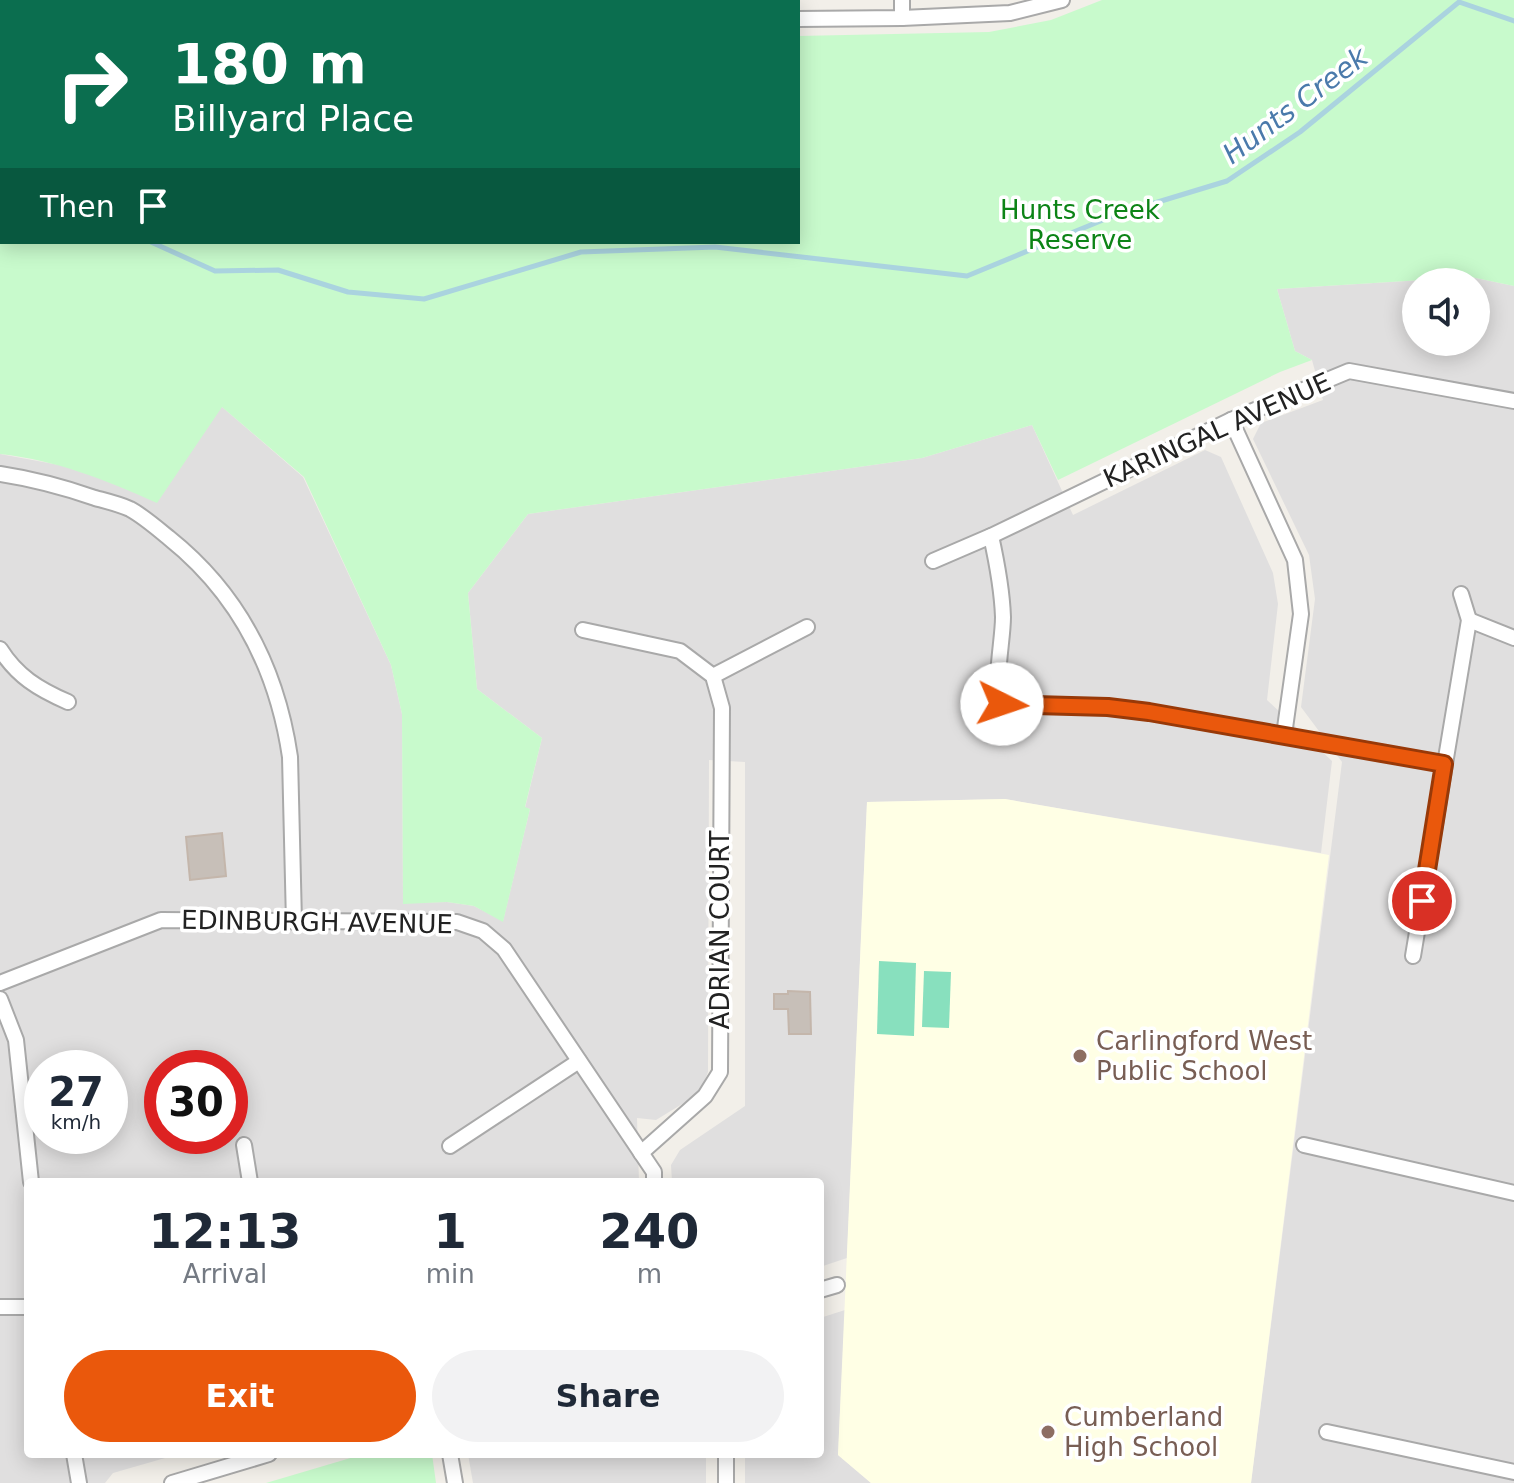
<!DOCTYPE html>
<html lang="en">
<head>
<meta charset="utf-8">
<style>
  :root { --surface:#fff; --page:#f2f2f3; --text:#1f2937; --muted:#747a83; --accent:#ea580c }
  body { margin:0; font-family:"DejaVu Sans",sans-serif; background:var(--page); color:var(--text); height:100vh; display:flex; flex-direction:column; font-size:30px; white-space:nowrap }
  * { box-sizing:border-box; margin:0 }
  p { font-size:26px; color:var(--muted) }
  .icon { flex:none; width:44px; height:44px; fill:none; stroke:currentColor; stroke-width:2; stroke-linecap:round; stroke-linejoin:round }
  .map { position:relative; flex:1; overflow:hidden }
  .panel { position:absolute; left:24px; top:1178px; width:800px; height:280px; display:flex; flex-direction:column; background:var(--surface); border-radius:8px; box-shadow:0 4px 20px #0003 }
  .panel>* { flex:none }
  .banner { position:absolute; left:0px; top:0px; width:800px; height:244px; box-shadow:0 4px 20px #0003; background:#0b6e4f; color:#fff; overflow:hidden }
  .controls { position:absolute; left:1402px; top:268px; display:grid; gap:16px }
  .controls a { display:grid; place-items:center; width:88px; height:88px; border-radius:50%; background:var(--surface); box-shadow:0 4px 20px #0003; font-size:40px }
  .speed { position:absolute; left:24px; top:1050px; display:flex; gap:16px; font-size:40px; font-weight:700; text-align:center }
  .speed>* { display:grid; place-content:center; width:104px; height:104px; border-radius:50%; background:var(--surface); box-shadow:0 4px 20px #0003; line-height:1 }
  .speed small { font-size:20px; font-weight:400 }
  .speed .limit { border:12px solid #d22; background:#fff; color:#111 }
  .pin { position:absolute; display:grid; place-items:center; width:68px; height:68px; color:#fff; margin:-34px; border:4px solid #fff; border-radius:50%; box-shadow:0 2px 8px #0007 }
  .me { position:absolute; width:88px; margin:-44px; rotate:94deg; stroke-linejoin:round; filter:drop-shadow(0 0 6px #0008) }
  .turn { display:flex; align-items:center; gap:28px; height:168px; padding:0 40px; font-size:36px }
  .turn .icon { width:104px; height:104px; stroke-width:2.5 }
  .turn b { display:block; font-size:56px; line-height:68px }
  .then { display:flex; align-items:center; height:76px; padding:0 40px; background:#0003; gap:16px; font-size:30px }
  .eta { display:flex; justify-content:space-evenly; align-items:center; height:136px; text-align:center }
  .eta b { font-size:48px; font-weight:600; line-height:56px }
  .primary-button { display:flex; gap:16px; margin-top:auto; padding:16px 40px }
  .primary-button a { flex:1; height:92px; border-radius:48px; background:var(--accent); color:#fff; font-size:32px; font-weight:600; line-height:92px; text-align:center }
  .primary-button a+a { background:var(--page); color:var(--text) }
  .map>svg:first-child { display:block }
</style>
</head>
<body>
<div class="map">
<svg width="1514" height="1483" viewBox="0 0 1514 1483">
  <rect width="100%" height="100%" fill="#f2efe9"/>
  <g fill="#e0dfdf" fill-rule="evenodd">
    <path d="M1471,277L1514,286V1483H1251L1342,762L1301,707L1315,599L1309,555L1253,439L1261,423L1323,400L1312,360L1295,351L1277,289ZM1416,282H1476V342H1416Z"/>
    <path d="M221,406L303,477L391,665L402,714L403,903L447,902L474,906L503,921L530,809L525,808L542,738L477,689L468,593L528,514L922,458L1032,425L1073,515L1205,450L1221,457L1273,573L1278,604L1267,700L1332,761L1321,853L1005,799L867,802L847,1258L820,1267V1182H672L671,1165L680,1150L745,1106V762L709,760L708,1072L700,1093L656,1120L637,1118L639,1182H28V1454H179L113,1473L105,1483H0V454L65,466L108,481ZM42,1068H110V1136H42ZM162,1068H230V1136H162Z"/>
    <polygon points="845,1310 838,1455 871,1483 745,1483 745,1454 820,1454 820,1318"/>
    <polygon points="468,1454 706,1454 706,1483 473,1483"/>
  </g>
  <polygon fill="#ffffe5" points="1005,799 1329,855 1251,1483 871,1483 838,1455 867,802"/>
  <g fill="#c8facc">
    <path d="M0,0L425,2H2V242H798V36L989,32L1051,20L1102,0H1514V286L1471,277L1277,289L1295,351L1312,360L1280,372L1058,480L1032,425L922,458L528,514L468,593L477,689L542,738L525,807L530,809L503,922L474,906L447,902L403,904L402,714L391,665L304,477L222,407L157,503C106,480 56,460 0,454Z"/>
    <polygon points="364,1454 432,1454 436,1483 266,1483"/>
  </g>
  <g fill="#88e0be">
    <polygon points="879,961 916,963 914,1036 877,1034"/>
    <polygon points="924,971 951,972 949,1028 922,1027"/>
  </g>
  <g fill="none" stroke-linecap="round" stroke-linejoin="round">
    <g stroke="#aad3df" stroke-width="5">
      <polyline points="0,220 2,221"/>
      <polyline points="151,242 215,271 278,270 348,292 424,299 581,252 715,247 967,276 1115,215 1227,181 1300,132 1459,2 1514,21"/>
    </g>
  </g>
  <g fill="#c7bfb8" stroke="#c4b6ab" stroke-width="2">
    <polygon points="222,833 226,876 190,880 186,837"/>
    <polygon points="788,991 810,992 811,1034 789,1034 788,1009 774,1009 774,994 788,994"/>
  </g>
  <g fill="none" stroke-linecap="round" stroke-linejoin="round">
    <g stroke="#a9a9a9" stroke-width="18">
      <g id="street">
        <polyline points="463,0 466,2"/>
        <polyline points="902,0 902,18"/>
        <polyline points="653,2 653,0"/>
        <polyline points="798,19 902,18 1010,13 1062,0"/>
        <polyline points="1231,420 1295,560 1301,614 1284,735"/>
        <path d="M0,474C33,479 63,487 95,498C106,501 119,504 130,509C143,516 157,528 169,538C239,594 277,669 290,757L294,922"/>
        <path d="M991,536C997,563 1002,589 1003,617C1003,642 993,681 1002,704L1108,707L1149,712L1444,764"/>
        <polyline points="933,561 991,536 1231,420 1349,371 1514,401"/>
        <polyline points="1469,620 1514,638"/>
        <polyline points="583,630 680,651 713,676 722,708 720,1072 705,1096 641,1153"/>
        <path d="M0,649C17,676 38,689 68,702"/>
        <polyline points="713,676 807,627"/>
        <polyline points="1413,956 1469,620 1461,594"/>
        <polyline points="0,983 161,920 457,922 483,931 504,949 654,1172 654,1182"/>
        <polyline points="0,999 16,1040 31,1182"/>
        <polyline points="244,1145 250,1182"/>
        <polyline points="1304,1145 1514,1193"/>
        <polyline points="450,1146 579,1061"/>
        <polyline points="820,1290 837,1285"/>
        <polyline points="0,1307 28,1307"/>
        <polyline points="1327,1432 1514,1472"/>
        <polyline points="74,1454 79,1483"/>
        <polyline points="450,1454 455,1483"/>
        <polyline points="726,1454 726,1483"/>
        <polyline points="172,1483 269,1454"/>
      </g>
    </g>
    <use href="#street" stroke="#fff" stroke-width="14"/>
  </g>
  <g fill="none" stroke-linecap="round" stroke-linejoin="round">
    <g stroke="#983908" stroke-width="20">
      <polyline id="route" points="1002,704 1108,707 1149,712 1444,764 1422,901"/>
    </g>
    <use href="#route" stroke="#ea580c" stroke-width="14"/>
  </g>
  <g fill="#8d6e63" stroke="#fff" stroke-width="3">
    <circle cx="1080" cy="1056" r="8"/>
    <circle cx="1048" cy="1432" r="8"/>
  </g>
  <g text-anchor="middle" stroke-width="7" stroke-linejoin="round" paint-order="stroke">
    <g font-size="26" fill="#0c8416" stroke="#fff">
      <text x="1080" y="219">Hunts Creek<tspan x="1080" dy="30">Reserve</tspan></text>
    </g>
    <g font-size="26" fill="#222" stroke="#fff">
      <text transform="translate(1217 430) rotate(-24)" y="9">KARINGAL AVENUE</text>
      <text transform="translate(317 922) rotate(1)" y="9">EDINBURGH AVENUE</text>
      <text transform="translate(720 930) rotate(-90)" y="9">ADRIAN COURT</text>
    </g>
    <g font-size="26" fill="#785e54" stroke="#fff" text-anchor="start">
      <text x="1096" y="1050">Carlingford West<tspan x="1096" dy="30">Public School</tspan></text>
      <text x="1064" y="1426">Cumberland<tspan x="1064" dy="30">High School</tspan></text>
    </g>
    <g font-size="28" font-style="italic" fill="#4a7aab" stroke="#fff">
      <text transform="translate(1295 105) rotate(-37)" y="10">Hunts Creek</text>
    </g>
  </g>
</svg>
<div class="controls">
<a><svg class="icon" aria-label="sound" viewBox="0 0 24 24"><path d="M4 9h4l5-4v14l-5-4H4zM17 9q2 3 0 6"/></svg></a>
</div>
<div class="speed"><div>27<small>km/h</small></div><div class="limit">30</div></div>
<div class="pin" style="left:1422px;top:901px;background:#d93025"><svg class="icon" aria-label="arrive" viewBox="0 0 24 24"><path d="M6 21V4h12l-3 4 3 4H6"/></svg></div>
<svg class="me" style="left:1002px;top:704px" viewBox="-20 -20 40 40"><circle r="19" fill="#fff"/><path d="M0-13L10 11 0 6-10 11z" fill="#ea580c"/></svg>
<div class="banner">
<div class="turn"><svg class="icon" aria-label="right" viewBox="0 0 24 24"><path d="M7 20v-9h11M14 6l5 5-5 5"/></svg><div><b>180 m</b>Billyard Place</div></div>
<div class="then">Then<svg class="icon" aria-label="arrive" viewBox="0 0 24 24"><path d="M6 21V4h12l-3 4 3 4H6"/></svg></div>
</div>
<section class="panel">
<div class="eta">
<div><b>12:13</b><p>Arrival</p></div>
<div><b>1</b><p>min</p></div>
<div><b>240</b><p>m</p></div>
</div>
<div class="primary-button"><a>Exit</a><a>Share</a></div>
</section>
</div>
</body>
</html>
